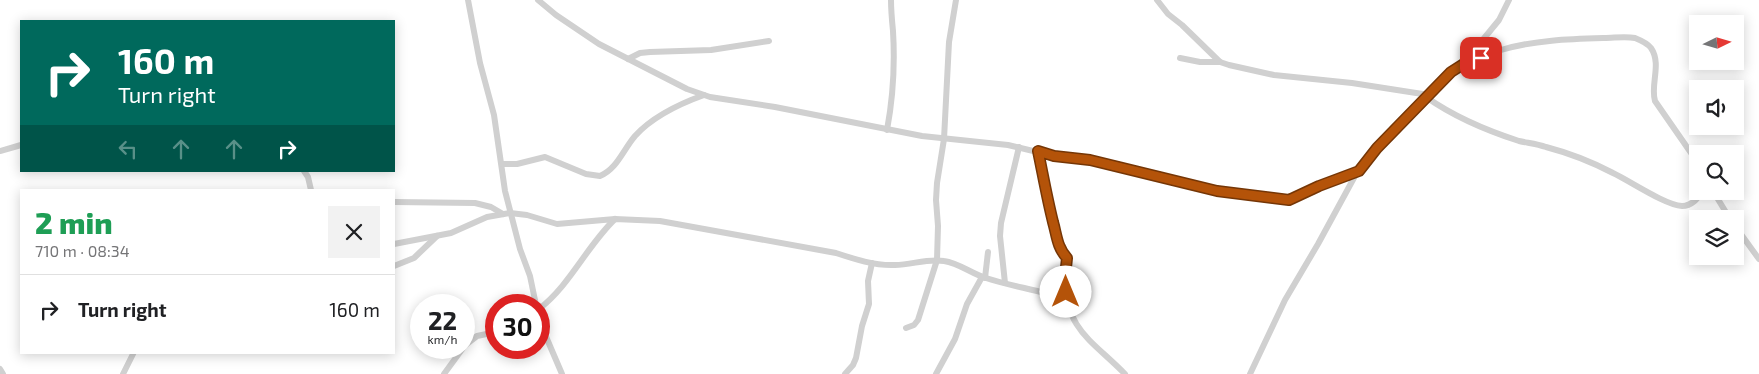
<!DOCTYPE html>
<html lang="en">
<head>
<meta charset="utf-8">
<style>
  :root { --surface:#fff; --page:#f2f2f2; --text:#202124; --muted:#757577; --line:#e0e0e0 }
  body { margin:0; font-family:"Exo 2",sans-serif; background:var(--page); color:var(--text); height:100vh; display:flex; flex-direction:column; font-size:19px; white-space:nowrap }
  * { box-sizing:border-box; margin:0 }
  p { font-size:16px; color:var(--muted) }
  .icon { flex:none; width:28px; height:28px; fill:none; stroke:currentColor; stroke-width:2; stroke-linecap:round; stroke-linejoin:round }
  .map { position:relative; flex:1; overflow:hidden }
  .drawer { position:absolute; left:20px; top:189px; width:375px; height:165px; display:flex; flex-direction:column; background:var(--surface); border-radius:0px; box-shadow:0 2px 12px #0003 }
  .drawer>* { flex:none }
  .top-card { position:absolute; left:20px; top:20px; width:375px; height:152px; border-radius:0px; box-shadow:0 2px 12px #0003; background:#00695c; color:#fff; overflow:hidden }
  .needle { width:32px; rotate:85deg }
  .controls { position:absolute; left:1689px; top:15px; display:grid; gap:10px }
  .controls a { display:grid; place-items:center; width:55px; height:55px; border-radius:0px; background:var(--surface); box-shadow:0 2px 12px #0003; font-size:25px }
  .speed { position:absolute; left:410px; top:294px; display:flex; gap:10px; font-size:25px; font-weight:700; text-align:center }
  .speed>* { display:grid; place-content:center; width:65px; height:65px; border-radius:50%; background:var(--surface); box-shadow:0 2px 12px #0003; line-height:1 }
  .speed small { font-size:12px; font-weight:400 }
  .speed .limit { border:8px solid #d22; background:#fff; color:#111 }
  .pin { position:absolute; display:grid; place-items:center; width:42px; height:42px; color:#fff; margin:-21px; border-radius:10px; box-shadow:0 2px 8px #0006 }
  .me { position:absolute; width:55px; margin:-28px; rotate:0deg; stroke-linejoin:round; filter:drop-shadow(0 0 4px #0008) }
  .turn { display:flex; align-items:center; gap:18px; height:105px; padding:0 15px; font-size:22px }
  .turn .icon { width:65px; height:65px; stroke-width:2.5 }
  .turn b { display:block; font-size:35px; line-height:42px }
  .lanes { display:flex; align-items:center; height:48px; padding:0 15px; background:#0003; justify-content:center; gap:25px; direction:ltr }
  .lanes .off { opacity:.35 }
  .round { display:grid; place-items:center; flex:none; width:52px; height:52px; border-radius:0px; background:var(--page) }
  .headline { display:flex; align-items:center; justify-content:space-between; height:85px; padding:0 15px }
  h1 { font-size:30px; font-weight:800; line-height:38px; color:#1e9e55 }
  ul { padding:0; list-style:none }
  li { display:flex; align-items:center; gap:15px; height:70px; padding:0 15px; border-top:1px solid var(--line) }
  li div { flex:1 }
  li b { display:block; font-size:19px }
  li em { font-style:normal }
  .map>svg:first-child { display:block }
</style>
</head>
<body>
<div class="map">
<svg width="1759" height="374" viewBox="0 0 1759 374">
  <rect width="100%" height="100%" fill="#fff"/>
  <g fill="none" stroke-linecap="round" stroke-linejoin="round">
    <g stroke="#d0d0d0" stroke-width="6">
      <polyline points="468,0 480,63 494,115 505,191 520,249 530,276 536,305"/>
      <polyline points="538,0 556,15 599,44 687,89 710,97 775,107 922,136 1008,145 1054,156 1090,160 1217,191 1284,201 1294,199 1319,186 1359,171"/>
      <polyline points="1157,0 1168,14 1182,25 1220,62 1229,65 1274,75 1352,83 1429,95"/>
      <polyline points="1180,58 1200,62 1220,62"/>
      <polyline points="628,59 640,53 650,52 711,50 769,41"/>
      <polyline points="1463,64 1499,20 1509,0"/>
      <path d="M1426,97C1453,116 1488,131 1519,141C1528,143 1537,144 1546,147C1569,153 1592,162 1613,173C1630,181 1665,205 1682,206C1692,206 1698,198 1703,191"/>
      <path d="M887,130C893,98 895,64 893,31C892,21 891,11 891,0"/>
      <polyline points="0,151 21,145"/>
      <path d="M1038,151L1047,200L1053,223L1057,242L1061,252L1067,258C1067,264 1065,271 1065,278C1065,330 1093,341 1125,374"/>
      <path d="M502,164H517L545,157L586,174L600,176C617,169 623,150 635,136C653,116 679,104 704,95"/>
      <polyline points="304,171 308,177 311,190"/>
      <polyline points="1713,191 1730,219"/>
      <polyline points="394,202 475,203 491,207 503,214"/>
      <polyline points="1735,226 1759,259"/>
      <path d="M394,244L451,233L487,217L510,213L527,215L557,224L615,219L660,221L836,253C854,259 875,266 895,265C912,265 927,258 944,261C959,263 972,274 986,278C1013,287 1041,290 1067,300"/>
      <polyline points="394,266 414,258 437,236"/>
      <polyline points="985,278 988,252"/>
      <polyline points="1005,283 1000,236 1001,223 1019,147"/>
      <path d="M539,309C571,284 586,247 615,219"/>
      <polyline points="539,314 544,332 562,374"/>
      <polyline points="906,328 914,325 918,320 937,260 938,226 936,200 937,183 944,139 949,42 956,0"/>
      <polyline points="464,346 477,336 496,332"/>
      <polyline points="0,369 3,374"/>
      <polyline points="123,374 134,352"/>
      <polyline points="444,374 463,348"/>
      <polyline points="845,374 853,365 856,358 862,326 869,304 868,281 872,263"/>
      <polyline points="936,374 955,339 967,304 982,277"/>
      <path d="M1250,374L1285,300L1318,244L1355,176L1377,148L1440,82C1458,65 1479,58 1501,50C1534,40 1570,39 1604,38C1614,38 1625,36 1635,38C1640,40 1648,44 1651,48C1662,64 1650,85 1655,101L1698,163"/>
    </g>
  </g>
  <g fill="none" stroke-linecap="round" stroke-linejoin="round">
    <g stroke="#753606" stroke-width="12">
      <path id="route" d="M1066,292L1065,277L1067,258C1057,247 1057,236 1053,222C1047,198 1043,175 1038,151L1054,156L1090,160L1217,191L1289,200L1319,186L1359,171L1377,148L1451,72L1462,65L1481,58"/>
    </g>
    <use href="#route" stroke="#b45309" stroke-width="9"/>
  </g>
</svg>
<div class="controls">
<a><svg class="needle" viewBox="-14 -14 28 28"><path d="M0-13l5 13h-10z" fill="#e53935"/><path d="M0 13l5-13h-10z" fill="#757577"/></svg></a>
<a><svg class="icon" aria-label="sound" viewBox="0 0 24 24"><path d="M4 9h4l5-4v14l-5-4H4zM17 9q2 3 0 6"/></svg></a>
<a><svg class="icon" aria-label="search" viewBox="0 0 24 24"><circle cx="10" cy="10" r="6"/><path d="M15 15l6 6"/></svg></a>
<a><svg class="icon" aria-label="layers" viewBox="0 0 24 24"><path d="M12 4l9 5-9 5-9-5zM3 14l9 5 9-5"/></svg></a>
</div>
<div class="speed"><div>22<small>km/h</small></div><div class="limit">30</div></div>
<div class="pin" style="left:1481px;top:58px;background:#d93025"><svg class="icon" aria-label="arrive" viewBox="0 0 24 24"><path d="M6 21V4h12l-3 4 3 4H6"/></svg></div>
<svg class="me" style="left:1066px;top:292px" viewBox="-20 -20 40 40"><circle r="19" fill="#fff"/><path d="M0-13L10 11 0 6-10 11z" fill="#b45309"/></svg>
<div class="top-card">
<div class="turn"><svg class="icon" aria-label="right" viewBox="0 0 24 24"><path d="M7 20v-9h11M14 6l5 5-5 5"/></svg><div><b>160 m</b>Turn right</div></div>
<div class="lanes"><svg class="icon off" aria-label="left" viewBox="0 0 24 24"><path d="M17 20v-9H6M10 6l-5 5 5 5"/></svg><svg class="icon off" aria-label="ahead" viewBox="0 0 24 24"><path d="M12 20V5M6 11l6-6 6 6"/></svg><svg class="icon off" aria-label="ahead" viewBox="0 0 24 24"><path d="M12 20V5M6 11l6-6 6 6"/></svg><svg class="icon" aria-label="right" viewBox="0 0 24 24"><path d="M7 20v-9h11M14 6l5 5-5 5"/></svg></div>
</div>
<section class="drawer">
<div class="headline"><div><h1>2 min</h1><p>710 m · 08:34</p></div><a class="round"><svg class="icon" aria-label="close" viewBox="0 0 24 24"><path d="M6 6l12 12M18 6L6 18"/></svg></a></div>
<ul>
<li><svg class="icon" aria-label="right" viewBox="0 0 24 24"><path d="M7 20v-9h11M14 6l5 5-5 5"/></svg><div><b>Turn right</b></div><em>160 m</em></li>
</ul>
</section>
</div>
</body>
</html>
